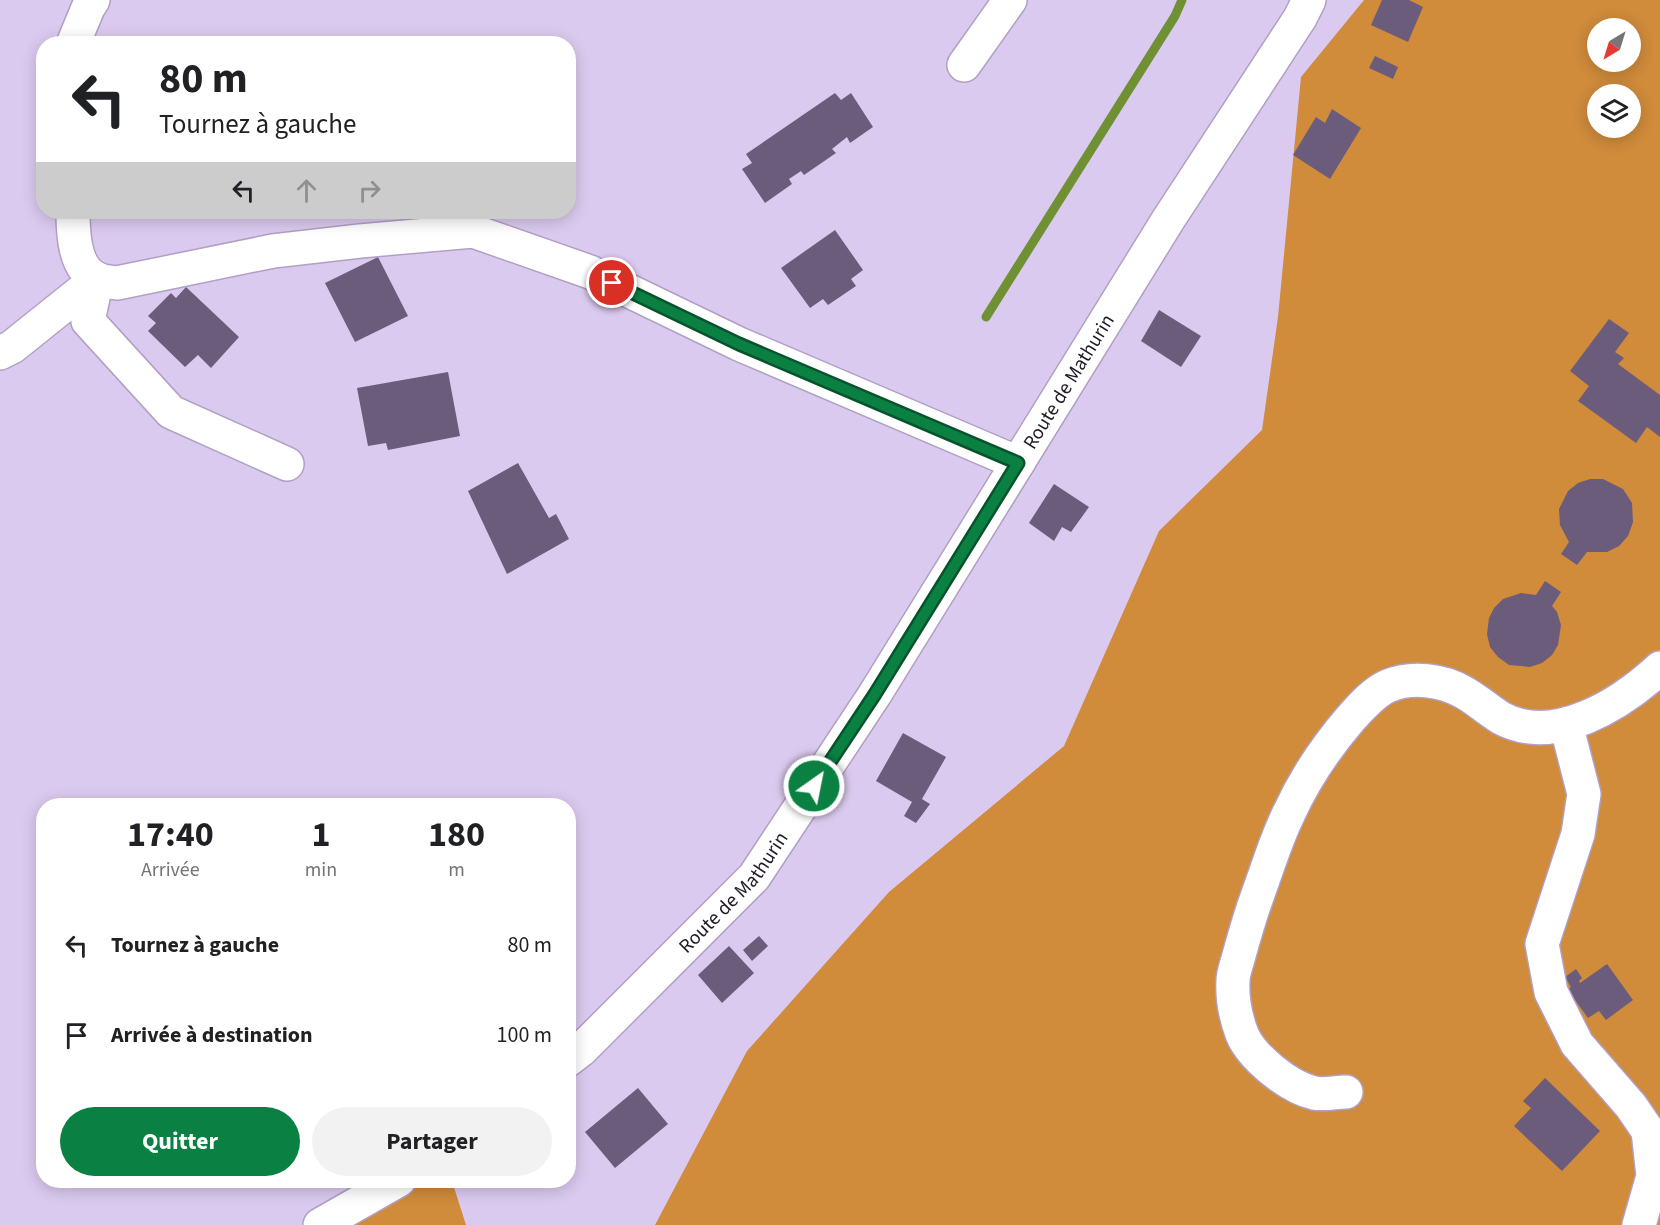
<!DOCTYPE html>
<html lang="fr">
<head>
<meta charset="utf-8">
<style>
  :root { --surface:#fff; --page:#f2f2f2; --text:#202124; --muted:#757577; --accent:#0b8043 }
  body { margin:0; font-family:"Source Sans 3",sans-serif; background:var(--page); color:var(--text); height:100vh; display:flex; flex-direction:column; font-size:22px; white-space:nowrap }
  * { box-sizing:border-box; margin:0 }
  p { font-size:20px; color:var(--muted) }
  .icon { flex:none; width:33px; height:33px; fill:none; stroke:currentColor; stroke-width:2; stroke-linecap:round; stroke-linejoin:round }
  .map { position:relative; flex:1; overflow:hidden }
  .drawer { position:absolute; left:36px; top:798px; width:540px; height:390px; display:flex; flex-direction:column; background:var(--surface); border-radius:24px; box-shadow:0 3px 15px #0003 }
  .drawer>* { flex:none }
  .hud { position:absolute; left:36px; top:36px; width:540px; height:183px; border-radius:24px; box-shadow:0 3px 15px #0003; background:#fff; color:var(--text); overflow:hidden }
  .needle { width:39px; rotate:218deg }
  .controls { position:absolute; left:1587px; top:18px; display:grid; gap:12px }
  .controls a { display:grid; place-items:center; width:54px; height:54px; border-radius:50%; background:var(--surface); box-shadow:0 3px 15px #0003; font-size:30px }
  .pin { position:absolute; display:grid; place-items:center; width:51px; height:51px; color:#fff; margin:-26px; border:3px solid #fff; border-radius:50%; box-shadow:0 2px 6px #0007 }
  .me { position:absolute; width:66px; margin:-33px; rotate:33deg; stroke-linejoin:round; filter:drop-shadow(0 0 4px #0008) }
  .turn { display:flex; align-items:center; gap:21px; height:126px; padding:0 24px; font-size:27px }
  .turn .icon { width:78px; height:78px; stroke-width:2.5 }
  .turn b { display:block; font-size:42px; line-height:51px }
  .lanes { display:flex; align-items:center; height:57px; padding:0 24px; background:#0003; justify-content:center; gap:30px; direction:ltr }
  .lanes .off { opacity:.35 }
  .eta { display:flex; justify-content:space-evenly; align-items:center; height:102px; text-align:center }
  .eta b { font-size:36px; font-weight:700; line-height:42px }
  .primary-button { display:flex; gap:12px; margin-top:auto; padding:12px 24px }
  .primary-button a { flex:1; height:69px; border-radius:36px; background:var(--accent); color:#fff; font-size:24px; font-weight:700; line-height:69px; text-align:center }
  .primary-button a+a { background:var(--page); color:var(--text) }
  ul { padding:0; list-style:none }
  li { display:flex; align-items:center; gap:18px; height:90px; padding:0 24px }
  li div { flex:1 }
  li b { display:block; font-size:22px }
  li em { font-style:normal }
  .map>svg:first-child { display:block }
</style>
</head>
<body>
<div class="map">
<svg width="1660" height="1225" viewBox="0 0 1660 1225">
  <rect width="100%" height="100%" fill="#dbcaef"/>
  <g fill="#d08b3b" fill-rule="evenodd">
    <path d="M1364,0H1660V1225H655L747,1051L889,892L1064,746L1159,531L1262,430L1278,317L1301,77ZM1598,28H1630V62H1598ZM1598,94H1630V128H1598Z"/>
    <polygon points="427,1180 452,1181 466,1225 347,1225"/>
  </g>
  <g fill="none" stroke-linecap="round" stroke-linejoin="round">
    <polyline stroke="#6f9033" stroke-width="9" points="986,317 1175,16 1182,0"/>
  </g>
  <g fill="#6b5c7c">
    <polygon points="1382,0 1409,0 1423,7 1408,42 1371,25"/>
    <polygon points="1375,56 1398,67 1393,79 1369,68"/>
    <polygon points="835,93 841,100 851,93 873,127 850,143 847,137 832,149 836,153 804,175 801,171 789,179 792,184 765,203 742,169 752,163 746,154"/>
    <polygon points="1332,109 1361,128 1330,179 1293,155 1316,117 1325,123"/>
    <polygon points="835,230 863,270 851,279 856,286 828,305 823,299 810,308 781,268"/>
    <polygon points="378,257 408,316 355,342 325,283"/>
    <polygon points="186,287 239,337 211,368 198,355 185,367 148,331 156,323 148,316 171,293 176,298"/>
    <polygon points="1159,310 1201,336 1181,367 1141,341"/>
    <polygon points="1609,319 1629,333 1615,352 1624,358 1618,364 1660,395 1660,437 1647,427 1636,443 1578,401 1589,386 1570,371"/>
    <polygon points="448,372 460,436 388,450 386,443 368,446 357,388"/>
    <polygon points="518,463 549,518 556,514 569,539 507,574 468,491"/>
    <polygon points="1590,479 1603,479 1623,489 1632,503 1633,522 1628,536 1619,546 1607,552 1587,552 1577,565 1561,554 1569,542 1560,525 1559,509 1568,491 1578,483"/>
    <polygon points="1054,484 1089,507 1071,532 1062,527 1054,541 1029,523"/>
    <polygon points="1545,581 1561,592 1552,606 1557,612 1561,625 1558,645 1552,655 1542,663 1530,667 1509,665 1498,657 1490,647 1487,634 1489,618 1494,608 1503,599 1521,593 1536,595"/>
    <polygon points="903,733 946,757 922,799 930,804 916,823 904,816 912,802 876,781"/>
    <polygon points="759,936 768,946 752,961 743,950"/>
    <polygon points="729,946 754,973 722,1003 698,975"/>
    <polygon points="1607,964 1633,1000 1606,1020 1599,1011 1588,1018 1567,989 1571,987 1565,977 1576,969 1582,978 1579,981 1580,983"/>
    <polygon points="1545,1078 1600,1131 1562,1171 1514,1126 1531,1108 1523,1101"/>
    <polygon points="638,1088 668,1124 615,1168 585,1132"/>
  </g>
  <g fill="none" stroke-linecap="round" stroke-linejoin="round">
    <g stroke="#b1a0c3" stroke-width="36">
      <g id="minor">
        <polyline points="73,44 88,8 93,0"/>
        <polyline points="964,65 1010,0"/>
        <path d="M73,212C73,233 74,270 98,279C103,282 111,282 117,283L273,251L360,241L473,231L590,272L739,344L1018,463"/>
        <polyline points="97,279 88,321 171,412 287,464"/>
        <polyline points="0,353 12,347 97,279"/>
        <polyline points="1566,724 1584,794 1578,834 1542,944 1551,992 1577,1044 1631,1106 1648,1131 1653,1176 1639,1225"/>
        <path id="s1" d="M568,1060L581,1050L754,877L875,694L1168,220L1300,18L1309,0"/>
        <path d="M1346,1092C1336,1092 1324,1095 1314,1093C1289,1087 1252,1058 1242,1034C1236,1018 1232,999 1233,981C1233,974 1236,966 1238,959C1244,937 1250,916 1258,894C1268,867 1276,839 1289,813C1305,778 1326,747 1351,718C1361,707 1374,692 1388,686C1412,676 1442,680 1463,692C1476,699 1488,710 1501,718C1554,747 1621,704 1660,668"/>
        <polyline points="320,1225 399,1180"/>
      </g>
    </g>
    <use href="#minor" stroke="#fff" stroke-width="33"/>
  </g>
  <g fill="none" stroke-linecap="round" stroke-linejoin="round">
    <g stroke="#07532c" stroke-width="15">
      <polyline id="route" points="612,283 739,344 1018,463 875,694 814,786"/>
    </g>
    <use href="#route" stroke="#0b8043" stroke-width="10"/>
  </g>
  <g text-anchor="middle" stroke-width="6" stroke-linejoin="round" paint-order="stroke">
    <g font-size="20" fill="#201a27" stroke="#f7f0ff">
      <text dy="7" stroke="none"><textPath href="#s1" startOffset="848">Route de Mathurin</textPath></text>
      <text dy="7" stroke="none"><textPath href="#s1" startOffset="236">Route de Mathurin</textPath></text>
    </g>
  </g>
</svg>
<div class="controls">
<a><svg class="needle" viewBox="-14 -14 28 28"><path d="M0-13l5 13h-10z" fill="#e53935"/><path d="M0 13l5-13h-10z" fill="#757577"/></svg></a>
<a><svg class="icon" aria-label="layers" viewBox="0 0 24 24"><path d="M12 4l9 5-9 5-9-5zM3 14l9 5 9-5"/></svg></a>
</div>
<div class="pin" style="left:612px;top:283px;background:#d93025"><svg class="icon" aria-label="arrive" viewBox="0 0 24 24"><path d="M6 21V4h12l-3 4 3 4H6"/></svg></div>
<svg class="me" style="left:814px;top:786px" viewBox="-20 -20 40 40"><circle r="17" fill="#0b8043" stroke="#fff" stroke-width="3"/><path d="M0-11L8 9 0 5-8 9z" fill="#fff"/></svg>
<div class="hud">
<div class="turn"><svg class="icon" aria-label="left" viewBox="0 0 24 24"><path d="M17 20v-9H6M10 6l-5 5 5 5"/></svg><div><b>80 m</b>Tournez à gauche</div></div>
<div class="lanes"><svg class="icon" aria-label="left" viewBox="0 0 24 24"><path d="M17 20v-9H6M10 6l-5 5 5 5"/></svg><svg class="icon off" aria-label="ahead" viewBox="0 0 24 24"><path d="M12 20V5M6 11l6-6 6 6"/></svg><svg class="icon off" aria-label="right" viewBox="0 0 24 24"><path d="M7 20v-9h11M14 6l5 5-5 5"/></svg></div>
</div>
<section class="drawer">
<div class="eta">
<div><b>17:40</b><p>Arrivée</p></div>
<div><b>1</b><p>min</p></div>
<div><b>180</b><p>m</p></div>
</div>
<ul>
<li><svg class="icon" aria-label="left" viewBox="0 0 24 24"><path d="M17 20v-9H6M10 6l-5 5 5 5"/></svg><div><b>Tournez à gauche</b></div><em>80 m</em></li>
<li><svg class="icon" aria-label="arrive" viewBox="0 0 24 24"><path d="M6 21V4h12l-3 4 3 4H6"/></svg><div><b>Arrivée à destination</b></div><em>100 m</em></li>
</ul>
<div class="primary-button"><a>Quitter</a><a>Partager</a></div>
</section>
</div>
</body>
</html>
